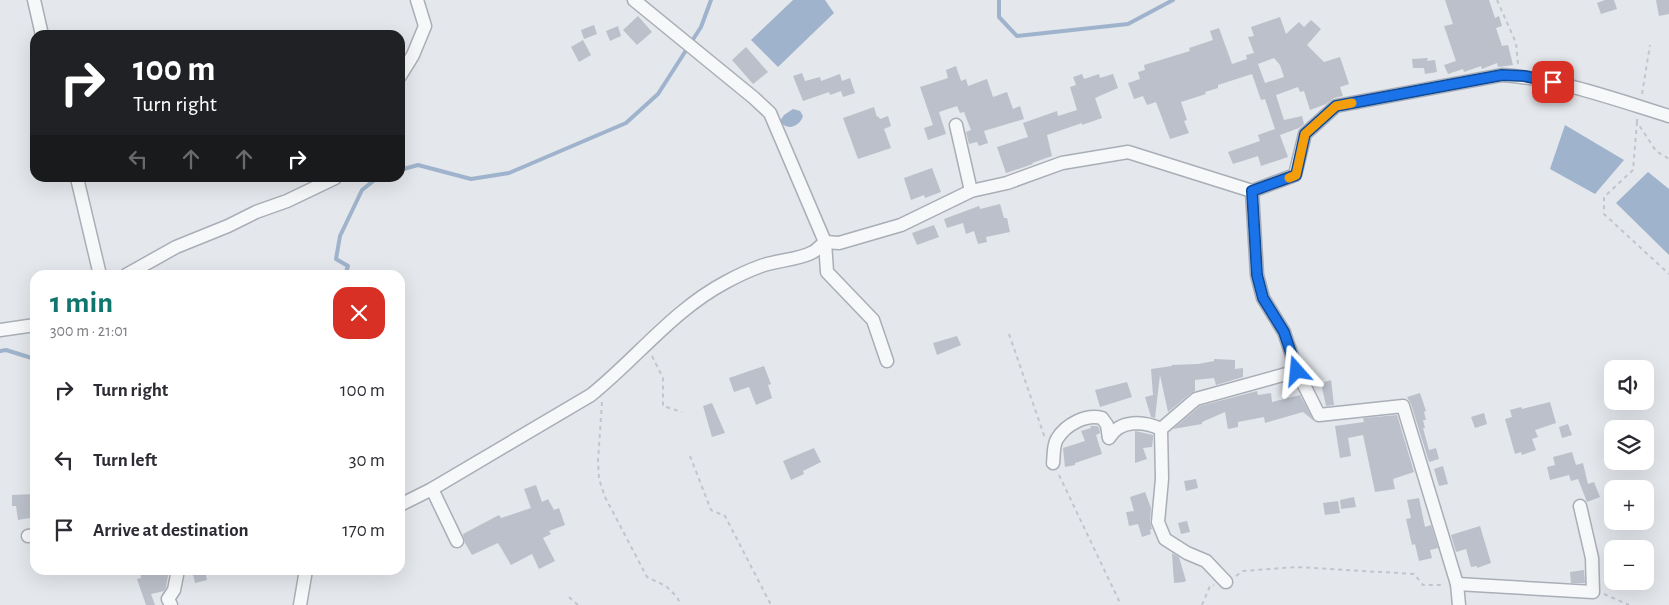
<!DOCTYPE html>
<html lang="en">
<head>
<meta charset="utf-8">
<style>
  :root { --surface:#fff; --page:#f7f7f7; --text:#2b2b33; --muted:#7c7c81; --accent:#0f766e }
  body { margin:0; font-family:"Alegreya Sans",sans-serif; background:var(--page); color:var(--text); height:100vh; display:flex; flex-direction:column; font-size:19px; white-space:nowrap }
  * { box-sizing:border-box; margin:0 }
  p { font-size:16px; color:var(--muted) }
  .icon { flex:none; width:28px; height:28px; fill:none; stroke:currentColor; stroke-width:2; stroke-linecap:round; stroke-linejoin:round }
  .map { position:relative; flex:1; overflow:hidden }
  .details { position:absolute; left:30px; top:270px; width:375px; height:305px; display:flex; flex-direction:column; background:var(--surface); border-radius:15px; box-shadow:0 5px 20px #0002 }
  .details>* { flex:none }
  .banner { position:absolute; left:30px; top:30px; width:375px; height:152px; border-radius:15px; box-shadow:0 5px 20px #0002; background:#202124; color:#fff; overflow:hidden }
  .tools { position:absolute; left:1604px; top:360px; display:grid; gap:10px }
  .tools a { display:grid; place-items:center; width:50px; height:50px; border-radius:10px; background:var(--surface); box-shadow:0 5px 20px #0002; font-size:25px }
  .pin { position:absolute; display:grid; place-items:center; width:42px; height:42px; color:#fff; margin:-21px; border-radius:10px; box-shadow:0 2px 8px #0006 }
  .me { position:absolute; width:55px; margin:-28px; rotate:342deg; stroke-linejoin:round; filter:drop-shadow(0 0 4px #0008) }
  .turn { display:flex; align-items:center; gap:18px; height:105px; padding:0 20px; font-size:22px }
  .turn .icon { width:65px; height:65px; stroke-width:2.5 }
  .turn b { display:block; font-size:35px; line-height:42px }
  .lanes { display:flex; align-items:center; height:48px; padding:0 20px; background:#0003; justify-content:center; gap:25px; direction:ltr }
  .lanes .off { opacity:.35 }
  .round { display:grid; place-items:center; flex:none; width:52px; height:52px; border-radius:15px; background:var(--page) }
  .head { display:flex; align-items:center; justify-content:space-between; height:85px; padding:0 20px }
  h1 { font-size:30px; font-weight:700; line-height:38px; color:var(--accent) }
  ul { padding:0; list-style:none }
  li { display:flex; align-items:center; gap:15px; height:70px; padding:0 20px }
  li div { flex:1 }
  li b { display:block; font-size:19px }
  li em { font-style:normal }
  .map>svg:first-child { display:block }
</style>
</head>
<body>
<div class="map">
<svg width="1669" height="605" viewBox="0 0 1669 605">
  <rect width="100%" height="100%" fill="#e4e7ec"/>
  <g fill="#9fb4cc">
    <polygon points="793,0 825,0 834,13 778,67 751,40"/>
    <path d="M793,109L800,111L803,116C800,126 787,132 780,121L784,115Z"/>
    <polygon points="1565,125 1624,160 1595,194 1550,169"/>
    <polygon points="1648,172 1669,189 1669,255 1616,203"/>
  </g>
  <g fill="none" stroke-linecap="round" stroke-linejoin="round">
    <g stroke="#9fb4cc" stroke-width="4">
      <polyline points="999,0 999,17 1017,36 1128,24 1173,0"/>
      <polyline points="400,170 418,165 471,179 509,173 626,123 658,94 701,27 711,0"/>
      <polyline points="345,275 348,266 336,259 340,236 362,190 377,178"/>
      <polyline points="0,351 6,350 35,359"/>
      <polyline points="400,368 400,374"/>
    </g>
  </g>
  <g fill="#bbc0ca" fill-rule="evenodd">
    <polygon points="1445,0 1489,0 1495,18 1499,16 1502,26 1496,28 1502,46 1508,45 1513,65 1498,67 1497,63 1482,69 1481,66 1464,72 1463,69 1448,74 1444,65 1456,61 1444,26 1453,24"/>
    <polygon points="1605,0 1614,0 1617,9 1601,14 1597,3"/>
    <polygon points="1656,0 1669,0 1669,14 1659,16"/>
    <polygon points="638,16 652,32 637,45 623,30"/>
    <path d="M1280,17L1286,34L1299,22L1304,27L1311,20L1321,29L1307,45L1324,62L1340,57L1349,84L1340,87L1343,96L1334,98L1326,104L1310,110L1304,91L1300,92L1298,87L1276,95L1284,120L1302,116L1304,124L1299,128L1280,135L1288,157L1261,166L1258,156L1233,164L1228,152L1260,141L1258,135L1275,129L1265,99L1261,100L1252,74L1218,85V88L1205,92L1206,94L1181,102L1187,120L1184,121L1189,133L1170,139L1156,102L1147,105L1143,96L1134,99L1128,83L1140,79L1138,72L1145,70L1144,65L1190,51L1189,48L1213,40L1210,31L1219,28L1232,64L1247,59L1246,55L1254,53L1248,37L1254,36L1251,27ZM1274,58L1280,65L1284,77L1265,83L1258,64Z"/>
    <polygon points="594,25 597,34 584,39 581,30"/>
    <polygon points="618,26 621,36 610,41 606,31"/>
    <polygon points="583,40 591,55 579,62 571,47"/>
    <polygon points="746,47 768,72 753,84 732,60"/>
    <polygon points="1428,58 1427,61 1435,60 1437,72 1425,74 1424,68 1413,68 1412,59"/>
    <polygon points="956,66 961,81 966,79 968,86 987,79 993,97 1007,92 1013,109 1020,106 1024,119 984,131 988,143 979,146 977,142 969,144 966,132 971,130 964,112 960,113 957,106 939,112 946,134 928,140 924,128 933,125 920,87 948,78 946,70"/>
    <polygon points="802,73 805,81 820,77 821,81 840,74 842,81 850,78 855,93 843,97 841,91 830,95 829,92 803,101 793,76"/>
    <polygon points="1082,74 1084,79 1099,74 1100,78 1113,74 1118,88 1095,98 1102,118 1082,125 1082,123 1047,135 1052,156 1032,163 1033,164 1006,173 997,147 1028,137 1023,123 1057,111 1058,116 1077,110 1070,87 1076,85 1073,77"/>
    <polygon points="874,107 877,117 878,116 880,119 888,116 891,126 884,129 891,148 858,159 843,118"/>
    <polygon points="932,168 941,192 925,198 924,195 911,200 904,178"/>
    <polygon points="1000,204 1004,218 1007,218 1010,232 986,237 987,242 978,244 974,231 966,234 963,223 947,228 944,219 979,206 980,209"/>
    <polygon points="934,225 939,237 917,245 912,233"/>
    <polygon points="957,336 961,345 937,355 933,343"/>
    <polygon points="1214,359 1235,360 1235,369 1243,368 1243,377 1216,385 1214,378 1195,380 1195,391 1191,393 1168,412 1160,375 1155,418 1151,417 1145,397 1153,395 1151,369 1172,366 1172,365 1198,364 1214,361"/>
    <polygon points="764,366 771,384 768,385 772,398 756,405 749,387 734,392 729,378"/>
    <polygon points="1331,380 1334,405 1326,406 1321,383"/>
    <polygon points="1127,382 1132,397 1100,407 1095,390"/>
    <polygon points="1257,391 1258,395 1271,393 1272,402 1300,395 1314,421 1303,412 1265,423 1264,417 1238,422 1238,427 1228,429 1225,412 1202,422 1202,424 1173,429 1200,406"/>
    <polygon points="1420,393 1426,411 1424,412 1426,420 1423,420 1425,428 1423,428 1429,450 1436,448 1439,459 1429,462 1411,404 1407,397"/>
    <polygon points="1550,402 1556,423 1535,430 1538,437 1532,439 1536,450 1522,455 1521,452 1515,454 1505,419 1512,417 1510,410 1521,407 1522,409"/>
    <polygon points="712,403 725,433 712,437 703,406"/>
    <polygon points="1484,413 1487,424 1475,428 1471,417"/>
    <polygon points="1397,415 1414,472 1393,479 1395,489 1375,492 1363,435 1348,438 1351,456 1340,458 1335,426 1364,422 1363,418"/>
    <polygon points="1568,424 1572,435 1562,438 1559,427"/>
    <polygon points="1090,426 1097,426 1099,428 1100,433 1096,435 1102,454 1075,463 1075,465 1065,467 1063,448 1085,441 1081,431 1091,428"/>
    <polygon points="1135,431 1153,435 1153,439 1152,447 1143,448 1147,459 1135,463"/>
    <polygon points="814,448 821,462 803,471 804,474 791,480 783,461"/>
    <polygon points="1572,452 1576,465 1583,463 1588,484 1594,482 1600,497 1587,502 1578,479 1571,481 1569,475 1550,480 1547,467 1555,465 1553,457"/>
    <polygon points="1443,466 1448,484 1439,486 1434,469"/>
    <polygon points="1196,479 1198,488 1186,491 1184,481"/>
    <polygon points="536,485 542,502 548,499 554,510 559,508 565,525 549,531 551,534 543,538 555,561 539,569 532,554 511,565 498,543 472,555 465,543 463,534 499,515 501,518 531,508 524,489"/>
    <polygon points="1145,492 1151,508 1150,522 1152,529 1150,530 1151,534 1142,537 1138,524 1129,526 1126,512 1134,511 1130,497"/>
    <polygon points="35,494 35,517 18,520 16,506 12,506 12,495"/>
    <polygon points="1354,497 1356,507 1341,509 1340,500"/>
    <polygon points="1419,498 1425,527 1431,525 1438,548 1430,550 1432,558 1419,561 1415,544 1412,545 1406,519 1411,518 1407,500"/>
    <polygon points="1338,501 1340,513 1325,515 1323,503"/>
    <polygon points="1187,521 1190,532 1181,534 1178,523"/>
    <polygon points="1480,526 1491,563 1477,568 1477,566 1471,567 1466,549 1456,552 1451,535"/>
    <polygon points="1172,553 1179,557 1186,581 1184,582 1174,583"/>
    <polygon points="140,570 169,570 166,587 164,591 151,594 155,605 146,605 137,579 141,578"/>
    <polygon points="192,570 205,570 207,580 195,583"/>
    <polygon points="1584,570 1585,583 1571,583 1570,572"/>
  </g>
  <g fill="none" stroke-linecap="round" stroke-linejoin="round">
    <g stroke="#a9aeb7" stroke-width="15">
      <g id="minor">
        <polyline points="34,0 42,35"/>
        <polyline points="634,0 754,98 770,113 825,242 827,272 873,320 887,361"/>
        <polyline points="400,76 413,55 425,26 417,0"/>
        <polyline points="956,125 971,191"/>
        <polyline points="77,178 100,275"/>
        <polyline points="1252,191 1257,275 1263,298 1284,332 1297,371 1319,415 1403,406 1457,584 1459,605"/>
        <polyline points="126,275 176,247 228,226 256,212 287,201 335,178"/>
        <polyline points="0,330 35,325"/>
        <path d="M1053,463C1054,456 1053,445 1057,439C1066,424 1086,414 1102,418L1107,425L1109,438C1120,419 1144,421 1161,429"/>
        <polyline points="432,489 457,541"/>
        <path d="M400,505L432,489L591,395C637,358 673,310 726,282C737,276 750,270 761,266C777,260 799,260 813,252C817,250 821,245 825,242L839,243L901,225L971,191L1007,183L1062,163L1128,152L1252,191L1295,175L1305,134L1336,106L1502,75C1560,79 1614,99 1669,116"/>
        <polyline points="28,536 35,535"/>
        <polyline points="1226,582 1206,561 1187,553 1165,539 1158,522 1162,479 1161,429 1196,399 1297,371"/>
        <polyline points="1457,584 1593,592 1592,558 1580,506"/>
        <polyline points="171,605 168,599 174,590 178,570"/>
        <polyline points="300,605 306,570"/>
      </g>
    </g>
    <g stroke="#c2c5cb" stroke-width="2" stroke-dasharray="4 4" stroke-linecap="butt">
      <polyline points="1497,0 1516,43 1518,64"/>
      <polyline points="1642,94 1650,45"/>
      <polyline points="1637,119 1637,122 1656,151 1669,159"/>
      <polyline points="1637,122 1633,170 1604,197 1604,214 1669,274"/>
      <polyline points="1009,334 1045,438"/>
      <polyline points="652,356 663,378 663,406 682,412"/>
      <polyline points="602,402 598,461 599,479 605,497 647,577 666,586 677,597 681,605"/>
      <polyline points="690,456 711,510 725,516 771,605"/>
      <polyline points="1059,475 1121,605"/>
      <polyline points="1236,576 1243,571 1296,567 1414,574 1423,585 1444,585"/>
      <polyline points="1604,594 1629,605"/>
      <polyline points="569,597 578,605"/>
      <polyline points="1202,605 1210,586 1214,585"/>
    </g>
    <use href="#minor" stroke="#f7f8fa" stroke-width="12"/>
  </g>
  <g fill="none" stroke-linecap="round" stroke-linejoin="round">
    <g stroke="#114b97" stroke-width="12">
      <polyline id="route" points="1297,371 1284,332 1263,298 1257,275 1252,191 1296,175 1305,134 1336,106 1502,75 1524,76 1553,82"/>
    </g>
    <use href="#route" stroke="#1a73e8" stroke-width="9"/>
    <polyline stroke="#f59e0b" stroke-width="9" points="1289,178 1296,175 1305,134 1336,106 1352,103"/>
  </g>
</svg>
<div class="tools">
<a><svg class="icon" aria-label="sound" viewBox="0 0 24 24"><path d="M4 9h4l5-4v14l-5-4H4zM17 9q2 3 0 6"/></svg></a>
<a><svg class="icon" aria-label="layers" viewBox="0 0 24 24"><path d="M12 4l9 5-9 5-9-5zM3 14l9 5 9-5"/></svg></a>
<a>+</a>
<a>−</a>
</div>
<div class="pin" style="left:1553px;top:82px;background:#d93025"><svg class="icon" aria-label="arrive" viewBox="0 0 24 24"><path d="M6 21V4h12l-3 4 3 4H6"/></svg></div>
<svg class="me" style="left:1297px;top:371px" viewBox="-20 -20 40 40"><path d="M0-17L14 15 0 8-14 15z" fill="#1a73e8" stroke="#fff" stroke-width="4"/></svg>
<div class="banner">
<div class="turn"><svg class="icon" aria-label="right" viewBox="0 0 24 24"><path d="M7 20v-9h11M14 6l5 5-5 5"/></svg><div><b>100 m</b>Turn right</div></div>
<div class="lanes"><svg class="icon off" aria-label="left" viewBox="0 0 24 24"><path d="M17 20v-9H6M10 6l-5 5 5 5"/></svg><svg class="icon off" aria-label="ahead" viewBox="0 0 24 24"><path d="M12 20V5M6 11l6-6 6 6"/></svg><svg class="icon off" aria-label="ahead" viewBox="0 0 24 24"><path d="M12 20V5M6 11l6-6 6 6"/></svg><svg class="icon" aria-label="right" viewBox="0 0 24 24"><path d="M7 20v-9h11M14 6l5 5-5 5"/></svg></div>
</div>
<section class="details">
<div class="head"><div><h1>1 min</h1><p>300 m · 21:01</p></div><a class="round" style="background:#d93025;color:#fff"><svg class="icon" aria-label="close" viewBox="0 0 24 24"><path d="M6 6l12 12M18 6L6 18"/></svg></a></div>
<ul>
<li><svg class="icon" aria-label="right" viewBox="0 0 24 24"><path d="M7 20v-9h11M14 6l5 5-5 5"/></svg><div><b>Turn right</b></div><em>100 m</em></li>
<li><svg class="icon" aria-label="left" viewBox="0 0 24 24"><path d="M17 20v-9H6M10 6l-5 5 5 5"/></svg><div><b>Turn left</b></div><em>30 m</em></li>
<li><svg class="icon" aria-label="arrive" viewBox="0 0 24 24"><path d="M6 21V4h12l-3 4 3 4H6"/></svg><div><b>Arrive at destination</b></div><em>170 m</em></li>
</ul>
</section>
</div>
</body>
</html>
